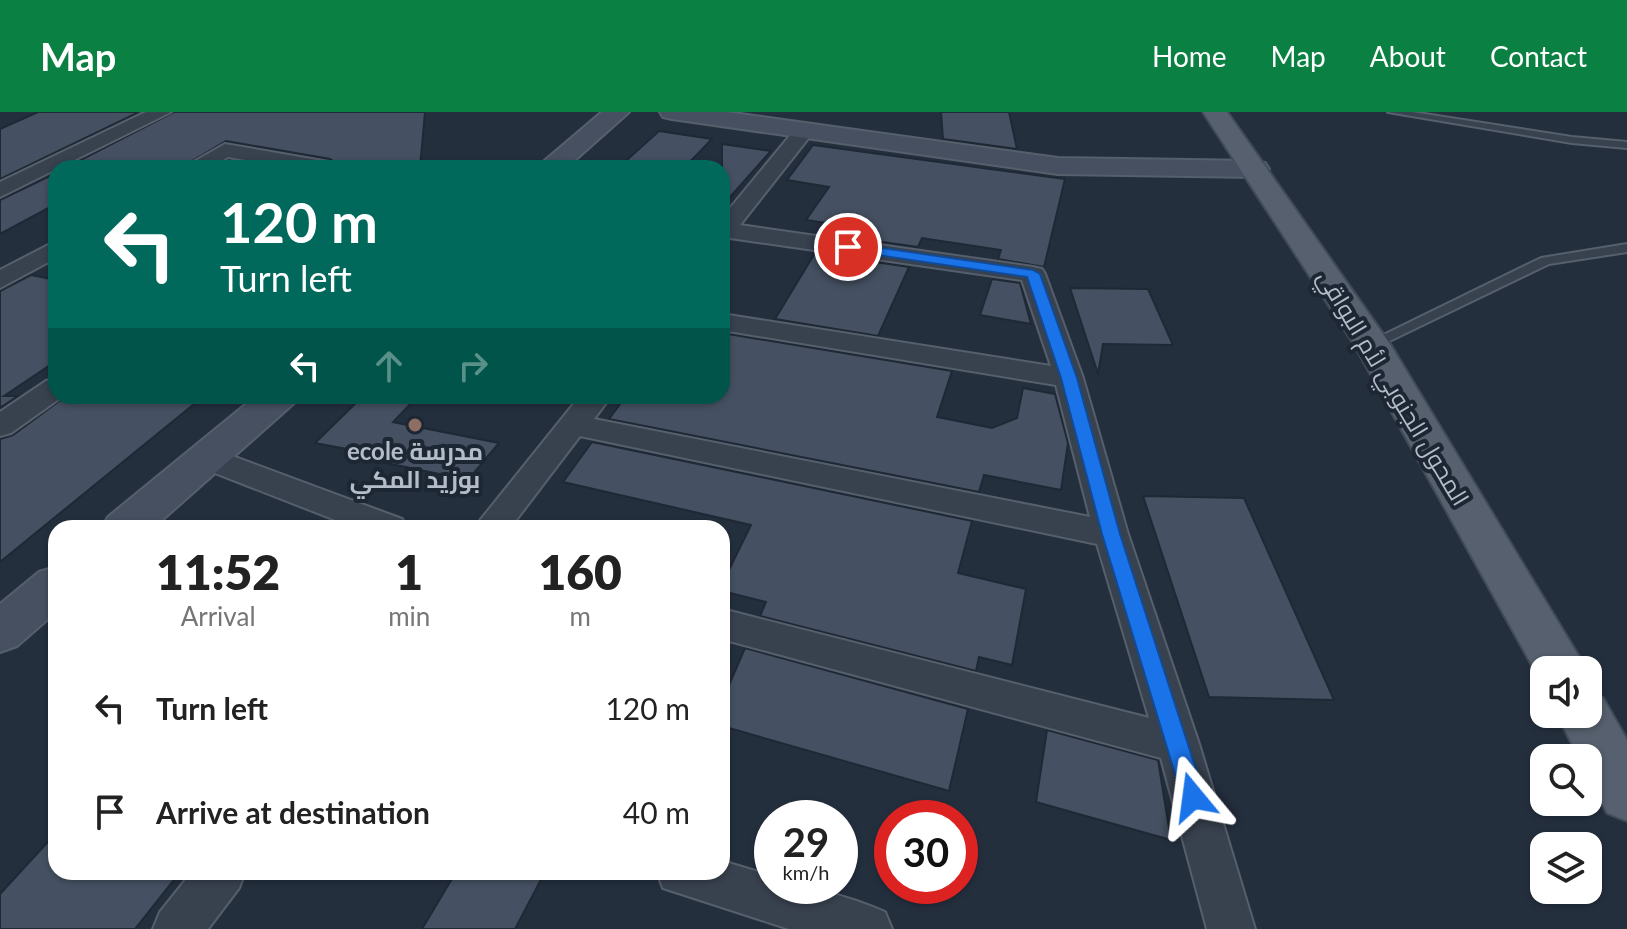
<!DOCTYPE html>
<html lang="en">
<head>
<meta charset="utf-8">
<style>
  :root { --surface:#fff; --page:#f6f6f6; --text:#222; --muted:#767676; --accent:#0b8043 }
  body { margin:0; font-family:Lato,Cairo,sans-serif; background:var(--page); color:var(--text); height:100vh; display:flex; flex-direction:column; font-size:30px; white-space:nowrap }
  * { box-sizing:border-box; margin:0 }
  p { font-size:26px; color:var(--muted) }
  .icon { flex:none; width:44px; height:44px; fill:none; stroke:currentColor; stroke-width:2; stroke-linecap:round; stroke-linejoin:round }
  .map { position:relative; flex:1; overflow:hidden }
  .sheet { position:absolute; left:48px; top:408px; width:682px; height:360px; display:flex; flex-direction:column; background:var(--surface); border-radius:24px; box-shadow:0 2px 6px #0004 }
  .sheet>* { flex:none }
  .top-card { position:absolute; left:48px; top:48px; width:682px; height:244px; border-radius:24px; box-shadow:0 2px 6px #0004; background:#00695c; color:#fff; overflow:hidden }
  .controls { position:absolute; left:1530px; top:544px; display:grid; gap:16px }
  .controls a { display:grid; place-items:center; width:72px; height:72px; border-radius:16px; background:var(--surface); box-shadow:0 2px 6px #0004; font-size:40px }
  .speed { position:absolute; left:754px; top:688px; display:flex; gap:16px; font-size:40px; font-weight:700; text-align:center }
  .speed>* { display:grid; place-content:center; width:104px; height:104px; border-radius:50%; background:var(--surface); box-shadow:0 2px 6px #0004; line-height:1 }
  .speed small { font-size:20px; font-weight:400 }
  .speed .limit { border:12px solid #d22; background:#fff; color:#111 }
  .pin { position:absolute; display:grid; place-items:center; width:68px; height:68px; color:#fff; margin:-34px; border:4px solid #fff; border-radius:50%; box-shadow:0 2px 8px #0007 }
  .me { position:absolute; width:88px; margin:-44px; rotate:344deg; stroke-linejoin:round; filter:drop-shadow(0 0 6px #0008) }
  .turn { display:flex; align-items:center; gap:28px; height:168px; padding:0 40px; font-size:36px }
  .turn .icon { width:104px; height:104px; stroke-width:2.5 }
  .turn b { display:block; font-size:56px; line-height:68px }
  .lanes { display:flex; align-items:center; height:76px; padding:0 40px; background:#0003; justify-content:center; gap:40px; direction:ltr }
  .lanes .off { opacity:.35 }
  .eta { display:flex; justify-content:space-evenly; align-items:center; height:136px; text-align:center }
  .eta b { font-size:48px; font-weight:800; line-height:56px }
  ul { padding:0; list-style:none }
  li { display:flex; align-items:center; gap:24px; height:104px; padding:0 40px }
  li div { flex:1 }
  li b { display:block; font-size:30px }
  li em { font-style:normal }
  header { display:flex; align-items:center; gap:48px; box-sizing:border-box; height:112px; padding:0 40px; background:var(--accent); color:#fff }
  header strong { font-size:38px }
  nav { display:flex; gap:44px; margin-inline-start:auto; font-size:28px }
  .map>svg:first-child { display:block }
</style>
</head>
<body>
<header>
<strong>Map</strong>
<nav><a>Home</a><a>Map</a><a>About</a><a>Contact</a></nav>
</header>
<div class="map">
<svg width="1627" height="817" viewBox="0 0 1627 817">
  <rect width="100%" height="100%" fill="#242f3e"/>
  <g fill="#455162" stroke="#1f2835" stroke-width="2">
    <polygon points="38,0 139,0 0,67 0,17"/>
    <polygon points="174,0 425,0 420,56 343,56 330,47 226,29 180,56 65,56"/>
    <polygon points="941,0 1009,0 1017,37 943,27"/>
    <polygon points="659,19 712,27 684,56 618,56"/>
    <polygon points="722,32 771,39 722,94"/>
    <polygon points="813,33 1065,67 1044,155 998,147 1001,138 922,126 918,135 826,122 833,112 806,108 829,75 787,68"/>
    <polygon points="56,61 56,92 0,122 0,88"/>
    <polygon points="815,141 909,155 878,224 775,207"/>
    <polygon points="31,163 56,168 56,249 4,284 18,284 0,296 0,179"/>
    <polygon points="992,167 1020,171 1031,212 980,203"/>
    <polygon points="1070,176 1148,177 1173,233 1103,232 1098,262"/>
    <polygon points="722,221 952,259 937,305 992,316 1017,306 1023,276 1055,282 1068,331 1061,378 984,363 979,380 609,307 626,284 722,284"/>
    <polygon points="66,284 204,284 0,450 0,327 13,323"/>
    <polygon points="363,284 418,284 393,310 499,331 468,368 348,343 352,338 315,331"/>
    <polygon points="592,330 972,409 958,461 1026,477 1012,553 979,545 976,559 760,504 766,490 722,479 722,472 751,413 563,370"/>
    <polygon points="1143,384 1244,386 1334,588 1209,585"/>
    <polygon points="745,536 968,597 949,679 722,614 722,589"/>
    <polygon points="1047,618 1158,648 1171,728 1036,690"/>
    <polygon points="56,721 56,760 180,760 135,817 0,817 0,782"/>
    <polygon points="456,760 545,760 515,817 422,817"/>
  </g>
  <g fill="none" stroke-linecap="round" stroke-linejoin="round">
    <g stroke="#565f6c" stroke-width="4">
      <g id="lane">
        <polygon points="1388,0 1412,0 1572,25 1627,30 1627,36 1572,31"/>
        <polygon points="1627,132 1627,140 1549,152 1377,235 1372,236 1365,232 1541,146"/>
      </g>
    </g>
    <g stroke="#565f6c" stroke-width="4">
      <g id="street">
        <polygon points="146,0 171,0 0,85 0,70"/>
        <polygon points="804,13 814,19 740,113 1033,155 1042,157 1045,162 1083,266 1128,422 1199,632 1255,817 1207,817 1161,646 722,527 722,497 1149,606 1097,432 580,324 510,416 474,416 580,284 611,284 594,307 1090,405 1056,273 722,218 722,202 1051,254 1022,168 730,126 722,128 722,106 797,15"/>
        <polygon points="225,32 329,50 340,56 293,56 228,45 209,56 183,56"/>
        <polygon points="56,129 56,146 0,176 0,158"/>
        <polygon points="56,266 56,284 63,284 11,321 0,324 0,300 46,269"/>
        <polygon points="208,335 402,407 407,416 356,416 197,354 192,346 197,338"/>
        <path d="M722,749L772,764V774C812,774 848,784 885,800L892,817H789L663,776L657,760H722Z"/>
        <polygon points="192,760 245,760 239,776 208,817 153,817 160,800"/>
      </g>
    </g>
    <g stroke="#565f6c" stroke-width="4">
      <g id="secondary">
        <polygon points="602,0 629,0 566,56 536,56"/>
        <polygon points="660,0 726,0 1058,46 1255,49 1265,51 1269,57 1265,63 1255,65 1058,62 672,7 663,5"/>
        <polygon points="256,284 299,284 293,292 153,416 102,416 108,405"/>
        <polygon points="56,455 56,500 17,534 0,540 0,492 39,460"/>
      </g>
    </g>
    <g stroke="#414a57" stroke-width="4">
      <g id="primary">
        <polygon points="1203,0 1227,0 1390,232 1587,558 1544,558 1543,573 1354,232"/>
        <polygon points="1588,580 1603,586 1627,628 1627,709 1607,701 1588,663 1588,646 1579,646 1557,602 1588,602"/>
      </g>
    </g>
    <use href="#lane" fill="#38414e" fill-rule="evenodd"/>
    <use href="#street" fill="#38414e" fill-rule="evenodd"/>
    <use href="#secondary" fill="#465061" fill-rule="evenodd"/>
    <use href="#primary" fill="#56606e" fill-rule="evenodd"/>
  </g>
  <polygon fill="#1a73e8" stroke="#114b97" stroke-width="2" points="848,131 1033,158 1040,162 1077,266 1120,422 1205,685 1202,693 1193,696 1185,693 1182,685 1102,422 1061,266 1027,165 843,138 842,135"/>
  <circle fill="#8d6e63" stroke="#1d2633" stroke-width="3" cx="415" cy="313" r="8"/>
  <g text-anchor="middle" stroke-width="8" stroke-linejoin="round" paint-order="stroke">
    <g font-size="24" fill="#b4bcc9" stroke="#1d2633">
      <text transform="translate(1393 276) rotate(59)" y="8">المحول الجنوبي لأم البواقي</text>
    </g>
    <g font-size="24" font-weight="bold" fill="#b4bcc9" stroke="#1d2633">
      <text x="415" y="348">ecole مدرسة<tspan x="415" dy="28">بوزيد المكي</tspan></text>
    </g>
  </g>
</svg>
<div class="controls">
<a><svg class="icon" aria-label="sound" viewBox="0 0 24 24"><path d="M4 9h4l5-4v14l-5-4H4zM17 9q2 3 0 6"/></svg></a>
<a><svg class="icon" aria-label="search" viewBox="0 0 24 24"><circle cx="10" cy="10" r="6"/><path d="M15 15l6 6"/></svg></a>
<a><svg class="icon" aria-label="layers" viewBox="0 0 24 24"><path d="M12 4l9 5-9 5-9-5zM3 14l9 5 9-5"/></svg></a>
</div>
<div class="speed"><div>29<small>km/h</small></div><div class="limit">30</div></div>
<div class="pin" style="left:848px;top:135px;background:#d93025"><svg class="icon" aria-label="arrive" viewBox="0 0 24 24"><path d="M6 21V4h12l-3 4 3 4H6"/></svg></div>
<svg class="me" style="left:1193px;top:685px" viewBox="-20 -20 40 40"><path d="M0-17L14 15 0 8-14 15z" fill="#1a73e8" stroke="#fff" stroke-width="4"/></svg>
<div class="top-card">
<div class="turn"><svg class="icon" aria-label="left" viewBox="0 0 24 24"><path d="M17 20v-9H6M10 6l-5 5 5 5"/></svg><div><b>120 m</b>Turn left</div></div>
<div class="lanes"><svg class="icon" aria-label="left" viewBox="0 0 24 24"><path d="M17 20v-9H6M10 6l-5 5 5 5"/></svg><svg class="icon off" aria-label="ahead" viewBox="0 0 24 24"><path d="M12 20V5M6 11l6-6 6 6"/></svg><svg class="icon off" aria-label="right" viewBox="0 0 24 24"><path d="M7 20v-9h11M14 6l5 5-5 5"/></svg></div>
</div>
<section class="sheet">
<div class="eta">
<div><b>11:52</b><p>Arrival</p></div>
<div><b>1</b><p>min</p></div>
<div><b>160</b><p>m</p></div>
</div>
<ul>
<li><svg class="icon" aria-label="left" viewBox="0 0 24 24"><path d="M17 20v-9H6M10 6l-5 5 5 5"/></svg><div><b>Turn left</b></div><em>120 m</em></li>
<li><svg class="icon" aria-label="arrive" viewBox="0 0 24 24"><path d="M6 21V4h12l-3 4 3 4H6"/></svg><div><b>Arrive at destination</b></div><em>40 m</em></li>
</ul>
</section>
</div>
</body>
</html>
